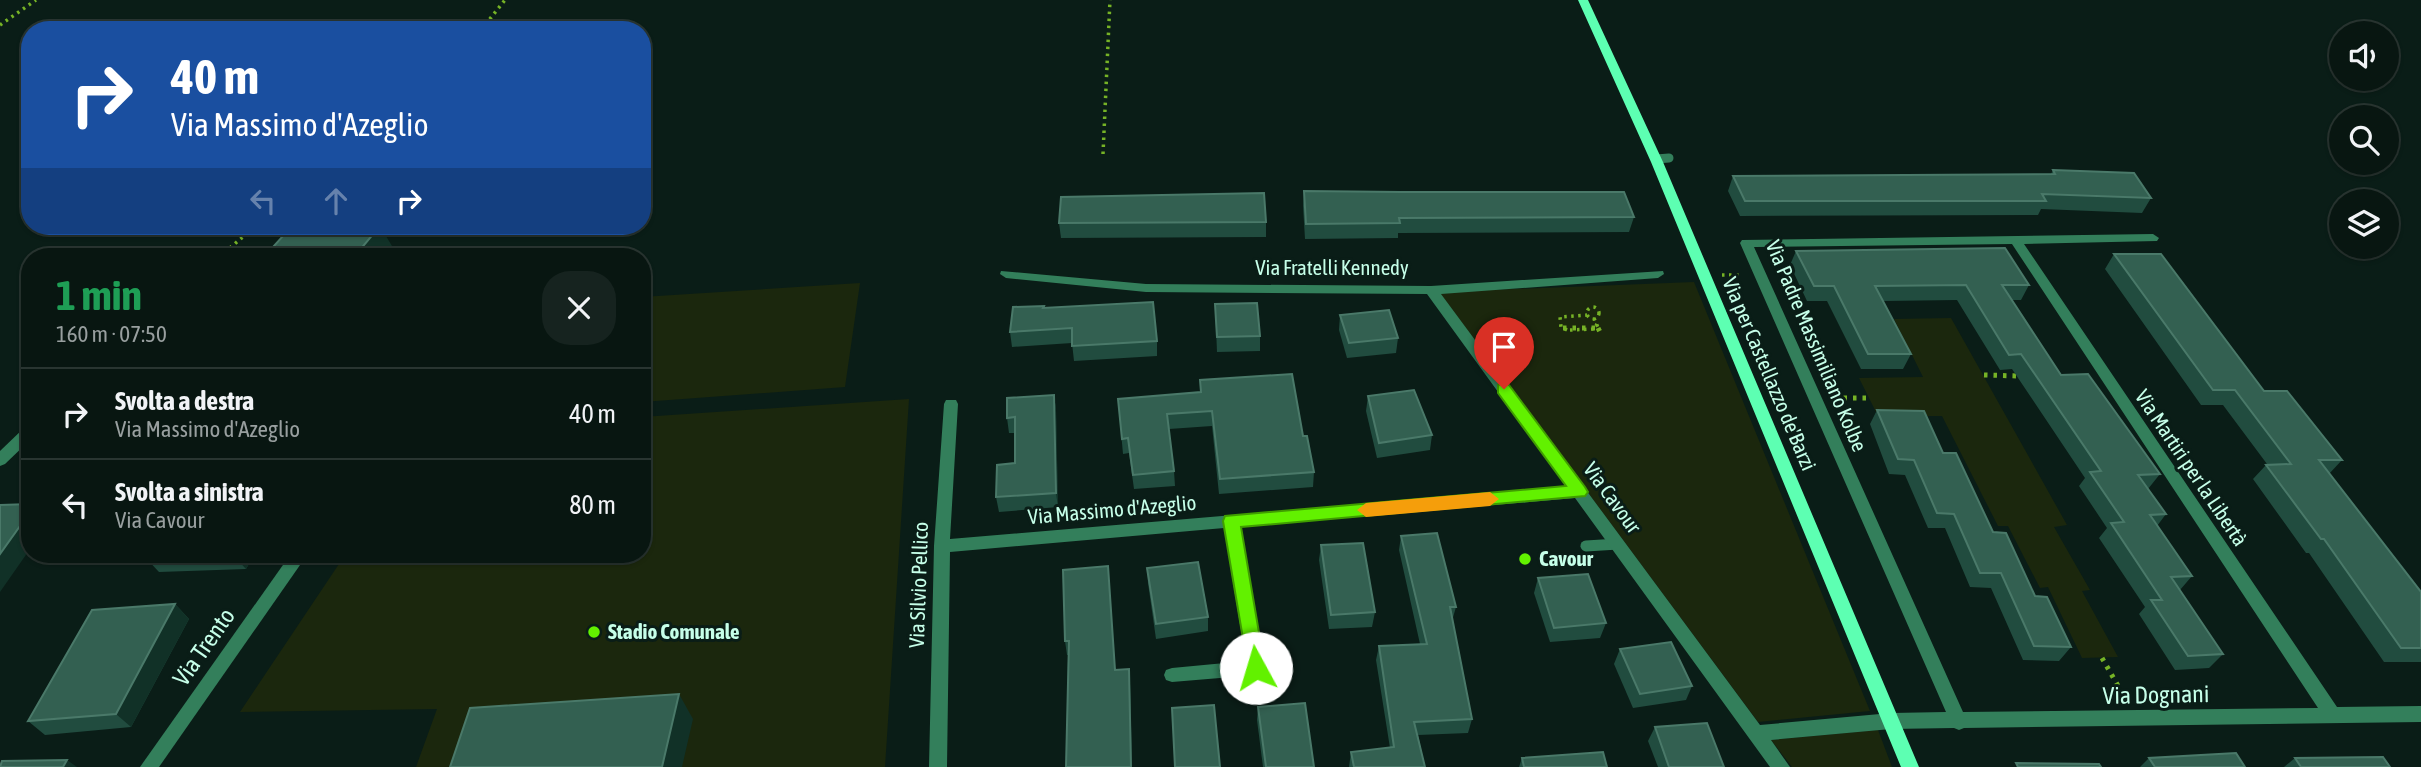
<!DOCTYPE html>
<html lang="it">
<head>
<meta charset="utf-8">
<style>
  :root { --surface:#081611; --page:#16231f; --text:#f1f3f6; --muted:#989f9f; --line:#293531 }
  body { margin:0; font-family:"Asap Condensed",sans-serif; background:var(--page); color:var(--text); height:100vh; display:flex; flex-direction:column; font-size:26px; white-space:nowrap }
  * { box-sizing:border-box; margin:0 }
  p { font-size:23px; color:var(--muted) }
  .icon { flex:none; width:38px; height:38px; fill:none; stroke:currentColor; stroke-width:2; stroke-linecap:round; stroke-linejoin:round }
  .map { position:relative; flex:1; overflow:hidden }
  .sheet { position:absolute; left:21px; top:248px; width:630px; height:315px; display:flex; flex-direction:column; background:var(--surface); border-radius:28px; box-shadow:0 2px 5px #0004,0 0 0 2px var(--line) }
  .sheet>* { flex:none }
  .hud { position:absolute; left:21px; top:21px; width:630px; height:214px; border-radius:28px; box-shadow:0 2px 5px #0004,0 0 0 2px var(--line); background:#1a4fa0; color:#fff; overflow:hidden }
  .tools { position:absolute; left:2329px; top:21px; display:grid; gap:14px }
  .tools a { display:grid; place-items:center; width:70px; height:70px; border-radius:50%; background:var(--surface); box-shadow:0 2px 5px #0004,0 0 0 2px var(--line); font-size:35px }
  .pin { position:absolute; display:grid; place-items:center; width:60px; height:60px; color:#fff; margin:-72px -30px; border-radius:50% 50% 50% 0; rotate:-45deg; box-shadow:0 0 7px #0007 }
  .pin .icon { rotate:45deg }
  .me { position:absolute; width:77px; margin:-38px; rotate:354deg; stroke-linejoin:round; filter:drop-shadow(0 0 5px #0008) }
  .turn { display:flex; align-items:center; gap:24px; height:147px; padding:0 35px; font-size:32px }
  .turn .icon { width:91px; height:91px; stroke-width:2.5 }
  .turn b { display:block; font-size:49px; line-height:60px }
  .lanes { display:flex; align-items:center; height:66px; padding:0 35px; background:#0003; justify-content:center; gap:35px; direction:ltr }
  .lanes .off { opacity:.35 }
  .round { display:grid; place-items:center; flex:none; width:74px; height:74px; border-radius:28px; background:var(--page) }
  .summary { display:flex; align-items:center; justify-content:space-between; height:119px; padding:0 35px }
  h1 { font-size:42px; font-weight:700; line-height:52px; color:#1e9e55 }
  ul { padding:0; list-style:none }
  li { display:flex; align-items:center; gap:21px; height:91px; padding:0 35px; border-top:2px solid var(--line) }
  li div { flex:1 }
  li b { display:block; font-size:26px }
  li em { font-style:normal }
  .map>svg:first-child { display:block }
</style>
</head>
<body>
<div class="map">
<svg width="2421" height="767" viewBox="0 0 2421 767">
  <rect width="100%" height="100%" fill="#0a1d17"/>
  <g fill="#1b270d">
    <polygon points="1694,282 1870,711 1758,722 1439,292"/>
    <polygon points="860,283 845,387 642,402 642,297"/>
    <polygon points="1951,318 2067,525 2054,527 2090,590 2082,591 2118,657 2082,658 2048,587 2040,588 2008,526 1998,526 1942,416 1878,416 1859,378 1923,377 1894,319"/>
    <polygon points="909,399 885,767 416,767 437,709 240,712 345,555 642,555 642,417"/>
    <polygon points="1878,730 1892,767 1792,767 1771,740"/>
  </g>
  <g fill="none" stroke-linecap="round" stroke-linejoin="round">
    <g stroke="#76b326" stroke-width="3.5" stroke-dasharray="2.5 4.5" stroke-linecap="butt">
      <polyline points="0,25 36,0"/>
      <polyline points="481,30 505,0"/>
      <polyline points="1103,154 1110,0"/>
      <polyline points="219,257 256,226"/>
      <polyline points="1722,275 1741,275"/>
      <circle cx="1593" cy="313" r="6"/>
      <polyline points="1594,318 1599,330"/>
      <polyline points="1567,330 1561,327 1560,317 1587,315"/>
      <polyline points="1570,330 1594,329 1597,324"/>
    </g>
    <g stroke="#76b326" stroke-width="5" stroke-dasharray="3.5 6" stroke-linecap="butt">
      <polyline points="1563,328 1595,328"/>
      <polyline points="1598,328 1601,334"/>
      <polyline points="1984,375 2019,376"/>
      <polyline points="1834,398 1868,398"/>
      <polyline points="2102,658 2125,698"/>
    </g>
    <polyline stroke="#337f5b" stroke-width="9" points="1656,159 1669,158"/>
    <polyline stroke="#337f5b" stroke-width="11" points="1586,546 1618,544"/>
    <g fill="#337f5b" fill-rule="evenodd">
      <path d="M2153,234L2159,238L2157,241L2024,244L2337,707L2421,706V722L1964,728L1959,730L1954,728L1891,729L1771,740L1790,767H1770L1575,498L1240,527L1264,668L1262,673L1256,675L1172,682L1166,680L1164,675L1166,670L1172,668L1246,661L1224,528L950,552L947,767H929L934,546L944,404L946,400H956L958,404L950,539L1567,487L1427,294L1146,292L1006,278L1000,274L1001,271L1146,284L1431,286L1663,271L1664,274L1658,278L1441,294L1760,725L1891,713L1946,712L1740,243L1742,240ZM2012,244L2318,708L1963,712L1754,247Z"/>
      <polygon points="30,426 30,440 5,464 0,466 0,451 25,427"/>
      <polygon points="290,555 307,555 159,767 140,767"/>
    </g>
    <polygon fill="#5dffb2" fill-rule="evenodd" points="1578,0 1588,0 1663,162 1919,767 1901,767 1651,162"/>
  </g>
  <g fill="#214c3f">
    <polygon points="2053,170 2151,198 2142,213 2041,209 2038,215 1740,216 1728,191 1733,176 2051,174"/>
    <polygon points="1304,191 1634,217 1629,232 1398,233 1398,238 1305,239 1303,206"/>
    <polygon points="1266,222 1266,237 1061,238 1059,223"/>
    <polygon points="1796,251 2029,285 2021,300 2011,300 2061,375 2160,474 2148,489 2166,514 2157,526 2192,576 2180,590 2223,654 2209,668 2175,670 2139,614 2145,607 2099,538 2107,528 2079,486 2085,478 2012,369 2000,370 1957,300 1883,301 1911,354 1903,369 1861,369 1827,301 1807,301 1790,265"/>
    <polygon points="2114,254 2342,460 2329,474 2421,592 2421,662 2384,662 2309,553 2306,553 2253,479 2266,465 2267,464 2223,405 2201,405 2105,269"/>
    <polygon points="1215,304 1260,336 1260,351 1217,352"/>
    <polygon points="1044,306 1044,308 1157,341 1157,356 1074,361 1072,343 1012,347 1010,332"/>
    <polygon points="1340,315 1398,338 1396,353 1347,358 1339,330"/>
    <polygon points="1200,380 1303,436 1314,472 1313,487 1219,494 1212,426 1169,429 1174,471 1175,486 1134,489 1129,453 1123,454 1118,399 1200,392"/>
    <polygon points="1054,395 1056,410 1058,507 999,512 996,497 1015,463 1015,433 1009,433 1007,418"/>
    <polygon points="1368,396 1432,435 1430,450 1377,458 1366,411"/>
    <polygon points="1877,410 1943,453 1993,532 2035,596 2071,647 2059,661 2023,660 1991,588 1970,587 1945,528 1928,528 1905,475 1889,474 1870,424"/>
    <polygon points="1401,536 1456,607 1452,621 1472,719 1468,733 1418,735 1425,767 1349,767 1351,752 1390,748 1376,660 1379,646 1420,644 1399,550"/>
    <polygon points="1321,545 1375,612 1372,627 1329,629 1319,560"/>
    <polygon points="147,555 254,555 246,569 159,572 145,557"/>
    <polygon points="1147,568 1208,617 1208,631 1156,639 1148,583"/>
    <polygon points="1063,570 1116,670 1130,683 1132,767 1066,767 1068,655 1067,655 1065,641"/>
    <polygon points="1538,578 1606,623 1600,638 1550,642 1534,593"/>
    <polygon points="175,604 189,619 131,727 45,735 28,721"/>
    <polygon points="1620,649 1692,686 1686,700 1633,708 1614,664"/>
    <polygon points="1258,707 1314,767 1263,767 1257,720"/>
    <polygon points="1655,727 1724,767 1658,767 1648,741"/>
    <polygon points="1522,758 1607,767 1519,767"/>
    <polygon points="2149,758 2245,767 2140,767"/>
    <polygon points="2295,758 2390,767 2284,767"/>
  </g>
  <g fill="#113127">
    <polygon points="380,226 392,246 383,257 354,257"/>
    <polygon points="1054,395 1056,410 1058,507 1056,493"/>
    <polygon points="30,512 30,549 0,592 0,554"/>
    <polygon points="233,555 254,555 246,569"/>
    <polygon points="175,604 189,619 131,727 116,714"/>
    <polygon points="1129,669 1130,683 1132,767 1131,767"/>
    <polygon points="679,694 693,719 682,767 662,767"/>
    <polygon points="67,760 77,767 63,767"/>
  </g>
  <g fill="#336051" stroke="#4a7969" stroke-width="2">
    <polygon points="2053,170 2134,173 2151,198 2042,194 2046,201 1745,201 1733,176 2055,174"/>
    <polygon points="1304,191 1401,192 1624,192 1634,217 1399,218 1400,223 1306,224"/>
    <polygon points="1264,193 1266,222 1059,223 1061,197"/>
    <polygon points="292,226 380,226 354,257 264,257"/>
    <polygon points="2005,248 2029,285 2002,285 2061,375 2088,374 2160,474 2138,475 2166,514 2150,515 2192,576 2171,577 2223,654 2188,656 2151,600 2162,600 2111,523 2124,522 2090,472 2101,471 2021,354 2009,355 1966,285 1875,286 1911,354 1868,354 1834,286 1814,286 1796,251"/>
    <polygon points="2114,254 2161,254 2264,391 2287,391 2342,460 2319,460 2421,592 2421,648 2401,648 2324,539 2321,539 2266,465 2291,464 2235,390 2213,390"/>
    <polygon points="1153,302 1157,341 1072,346 1072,328 1010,332 1013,307 1044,306 1043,308"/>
    <polygon points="1257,303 1260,336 1217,337 1215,304"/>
    <polygon points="1389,310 1398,338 1349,343 1340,315"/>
    <polygon points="1292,374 1303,436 1307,436 1314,472 1220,479 1212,411 1167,414 1174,471 1133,475 1128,438 1122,439 1118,399 1201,392 1200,380"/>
    <polygon points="1414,390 1432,435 1379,443 1368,396"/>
    <polygon points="1054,395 1056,493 996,497 997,465 1015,463 1015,417 1007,418 1007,398"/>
    <polygon points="1877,410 1924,411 1943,453 1956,453 1993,532 2006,533 2035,596 2047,597 2071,647 2034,646 2001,573 1980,573 1954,514 1937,513 1914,460 1898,459"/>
    <polygon points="30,504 30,512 0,554 0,505"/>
    <polygon points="1437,533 1456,607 1450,607 1472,719 1414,722 1425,767 1354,767 1351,752 1394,747 1379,646 1427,644 1401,536"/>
    <polygon points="1363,543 1375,612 1331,615 1321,545"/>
    <polygon points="147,555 233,555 145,557"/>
    <polygon points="1198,562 1208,617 1156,624 1147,568"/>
    <polygon points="1108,566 1115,670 1129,669 1131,767 1066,767 1069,641 1065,641 1063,570"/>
    <polygon points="1588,574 1606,623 1554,628 1538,578"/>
    <polygon points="175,604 116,714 28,721 92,610"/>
    <polygon points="1671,642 1692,686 1640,694 1620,649"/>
    <polygon points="679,694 662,767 450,767 470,708"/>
    <polygon points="1305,703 1314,767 1266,767 1258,707"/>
    <polygon points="1214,705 1220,767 1175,767 1172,708"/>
    <polygon points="1707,723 1724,767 1669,767 1655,727"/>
    <polygon points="1603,752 1607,767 1524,767 1522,758"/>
    <polygon points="2236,753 2245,767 2155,767 2149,758"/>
    <polygon points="2383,757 2390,767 2301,767 2295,758"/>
    <polygon points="67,760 63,767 0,767 2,761"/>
    <polygon points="2016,763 2099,764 2101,767 2018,767"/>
  </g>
  <polygon fill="#62f100" stroke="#409d00" stroke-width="2" points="1504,383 1509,385 1585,487 1588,492 1585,496 1241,527 1265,668 1263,674 1249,674 1223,521 1225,516 1566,486 1498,393 1498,385"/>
  <polygon fill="#f59e0b" points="1490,492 1499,499 1490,506 1366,517 1357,510 1366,503"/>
  <g fill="#62f100" stroke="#0a1d17" stroke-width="2.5">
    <circle cx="1525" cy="559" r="7"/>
    <circle cx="594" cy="632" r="7"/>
  </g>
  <g text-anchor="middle" stroke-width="6" stroke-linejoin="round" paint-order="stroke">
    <g font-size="21" fill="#c6ffe9" stroke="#0a1d17">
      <text x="1332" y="275">Via Fratelli Kennedy</text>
      <text transform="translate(1816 346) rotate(67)" y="7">Via Padre Massimiliano Kolbe</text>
      <text transform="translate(1769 374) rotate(67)" y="7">Via per Castellazzo de'Barzi</text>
      <text transform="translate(2191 468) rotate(56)" y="7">Via Martiri per la Libertà</text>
      <text transform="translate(1612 498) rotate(54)" y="7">Via Cavour</text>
      <text transform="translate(1112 510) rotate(-5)" y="7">Via Massimo d'Azeglio</text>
      <text transform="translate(919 585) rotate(-88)" y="7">Via Silvio Pellico</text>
    </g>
    <g font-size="21" font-weight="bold" fill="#c6ffe9" stroke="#0a1d17" text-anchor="start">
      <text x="1539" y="566">Cavour</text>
      <text x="608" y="639">Stadio Comunale</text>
    </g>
    <g font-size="24" fill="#c6ffe9" stroke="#0a1d17">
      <text transform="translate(204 647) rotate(-55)" y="8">Via Trento</text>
      <text transform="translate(2156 695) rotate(-1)" y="8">Via Dognani</text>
    </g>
  </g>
</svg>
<div class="tools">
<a><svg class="icon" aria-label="sound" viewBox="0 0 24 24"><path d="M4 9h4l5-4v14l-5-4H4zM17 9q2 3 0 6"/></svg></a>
<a><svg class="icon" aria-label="search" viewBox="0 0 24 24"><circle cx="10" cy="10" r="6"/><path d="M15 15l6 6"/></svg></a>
<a><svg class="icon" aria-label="layers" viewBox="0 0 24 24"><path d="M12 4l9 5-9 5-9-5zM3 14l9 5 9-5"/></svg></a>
</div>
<div class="pin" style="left:1504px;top:389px;background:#d93025"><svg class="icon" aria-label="arrive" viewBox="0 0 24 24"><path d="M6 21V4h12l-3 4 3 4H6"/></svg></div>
<svg class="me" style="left:1256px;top:668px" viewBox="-20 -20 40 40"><circle r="19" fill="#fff"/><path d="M0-13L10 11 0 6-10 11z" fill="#62f100"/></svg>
<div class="hud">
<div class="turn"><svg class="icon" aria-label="right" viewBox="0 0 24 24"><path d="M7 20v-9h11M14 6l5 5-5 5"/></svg><div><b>40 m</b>Via Massimo d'Azeglio</div></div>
<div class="lanes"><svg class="icon off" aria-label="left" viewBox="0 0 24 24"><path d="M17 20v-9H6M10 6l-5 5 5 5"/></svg><svg class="icon off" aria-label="ahead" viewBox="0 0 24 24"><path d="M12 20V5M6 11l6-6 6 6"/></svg><svg class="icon" aria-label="right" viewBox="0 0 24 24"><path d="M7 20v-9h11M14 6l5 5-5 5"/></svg></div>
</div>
<section class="sheet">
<div class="summary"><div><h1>1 min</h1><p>160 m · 07:50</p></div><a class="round"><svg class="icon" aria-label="close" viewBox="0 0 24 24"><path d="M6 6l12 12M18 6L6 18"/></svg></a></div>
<ul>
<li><svg class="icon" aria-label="right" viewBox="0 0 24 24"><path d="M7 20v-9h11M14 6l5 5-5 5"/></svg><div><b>Svolta a destra</b><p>Via Massimo d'Azeglio</p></div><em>40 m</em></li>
<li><svg class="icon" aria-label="left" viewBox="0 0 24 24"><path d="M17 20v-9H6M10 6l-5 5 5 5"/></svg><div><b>Svolta a sinistra</b><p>Via Cavour</p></div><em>80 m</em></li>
</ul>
</section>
</div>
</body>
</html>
